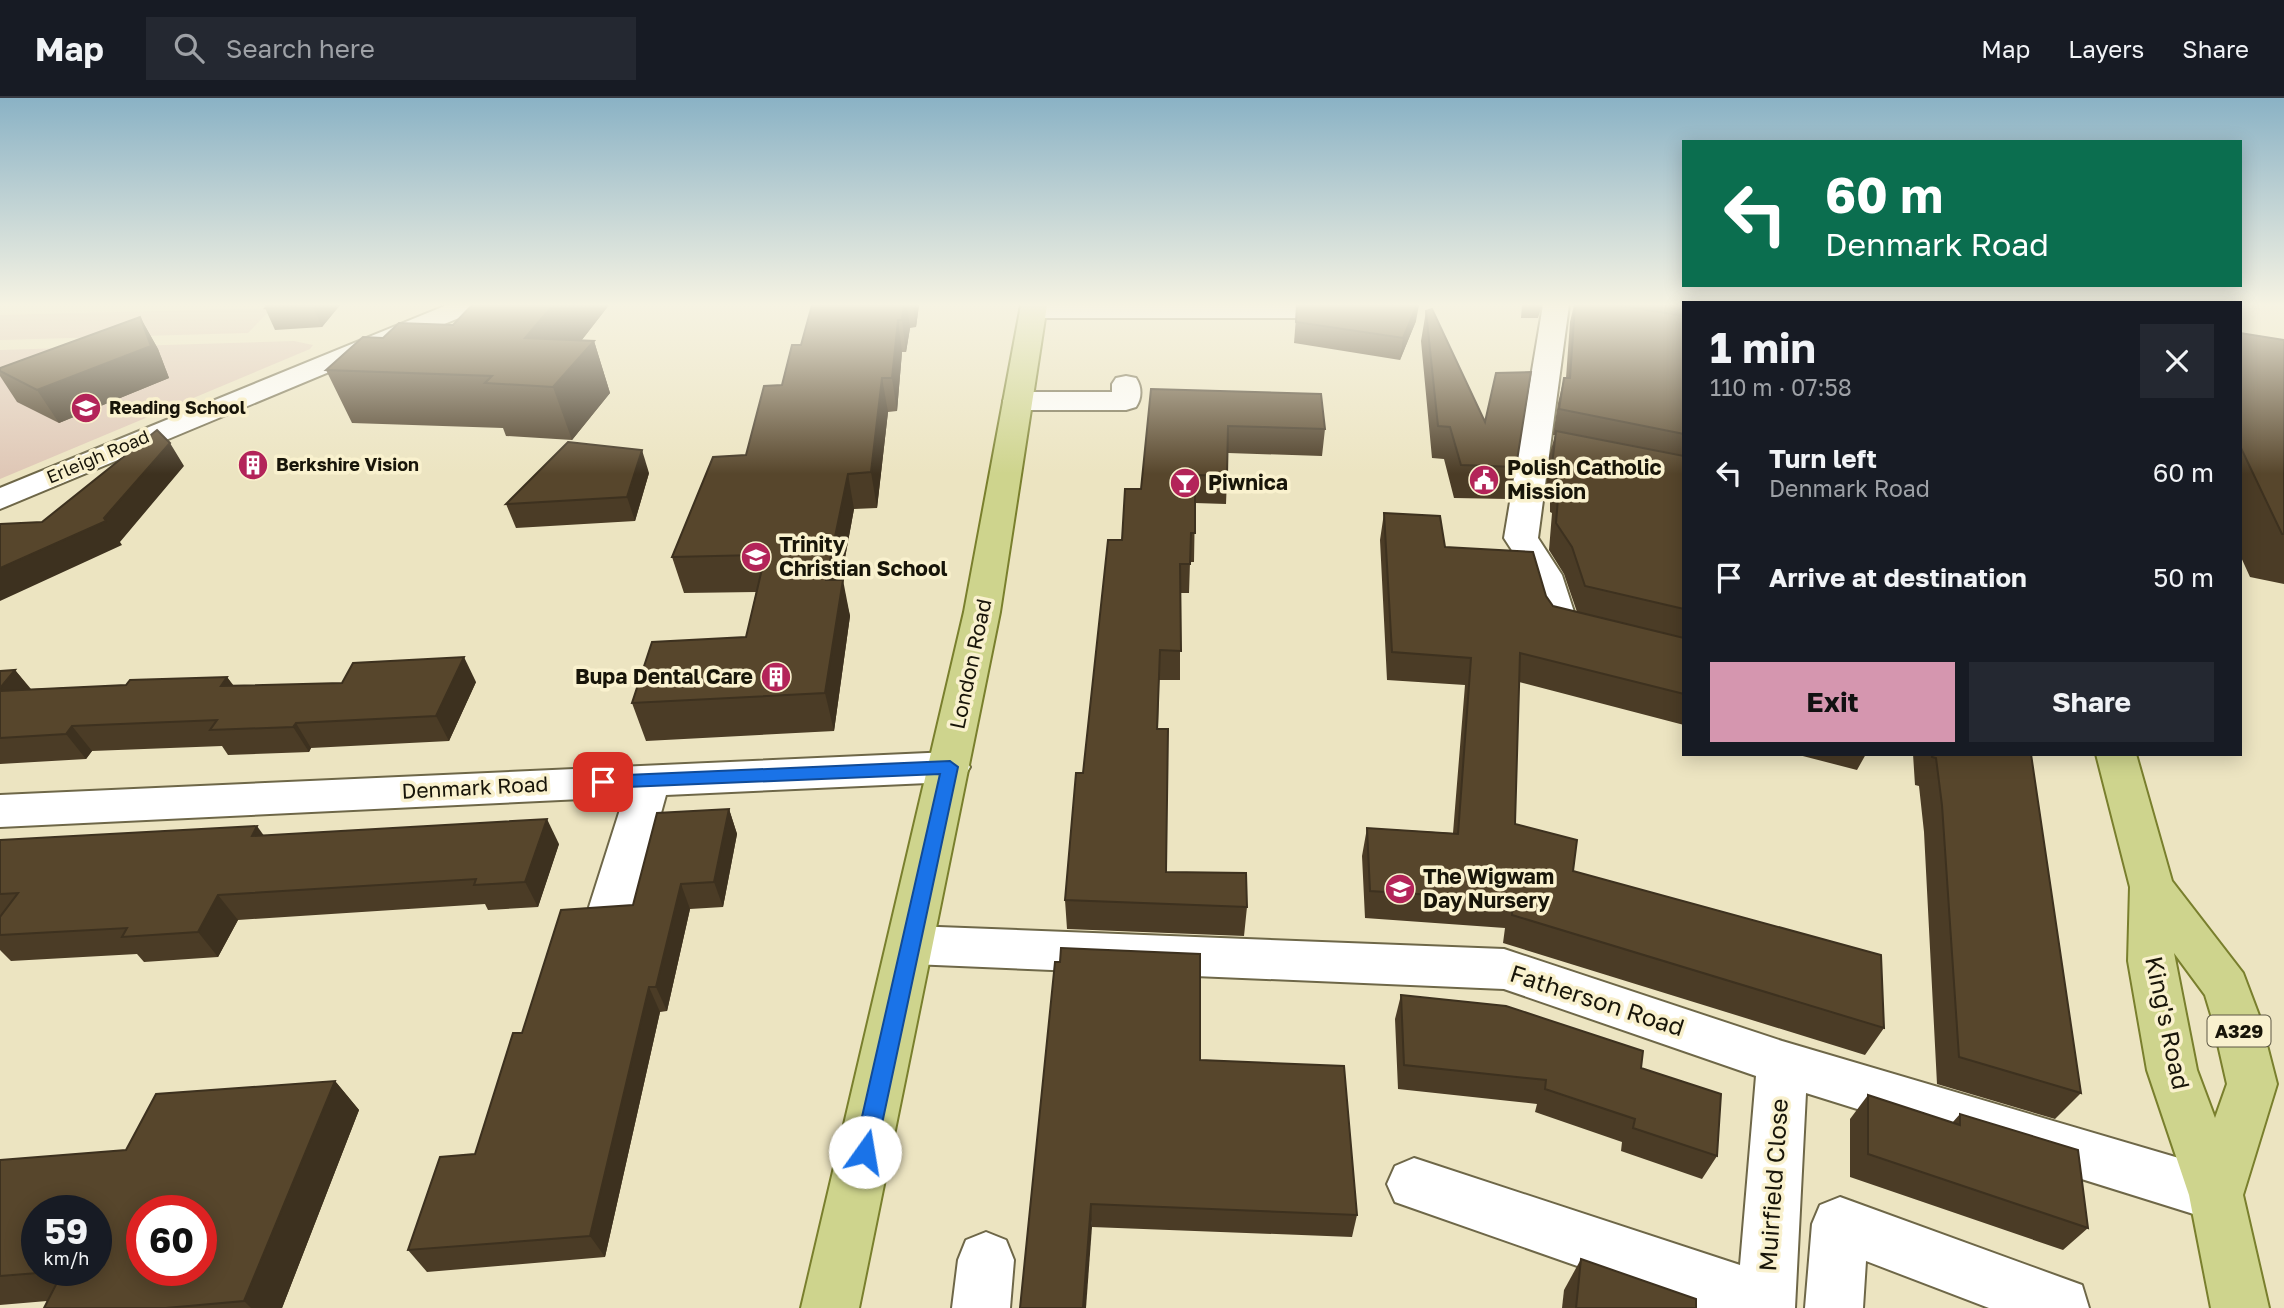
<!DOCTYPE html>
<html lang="en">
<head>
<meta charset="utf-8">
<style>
  :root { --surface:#171b24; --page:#242831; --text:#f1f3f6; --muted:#9ea1a6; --line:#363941; --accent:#d596af }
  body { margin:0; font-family:"Golos Text",sans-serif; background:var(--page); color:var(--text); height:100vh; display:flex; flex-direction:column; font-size:26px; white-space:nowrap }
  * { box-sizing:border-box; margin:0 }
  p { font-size:23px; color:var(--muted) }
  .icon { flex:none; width:38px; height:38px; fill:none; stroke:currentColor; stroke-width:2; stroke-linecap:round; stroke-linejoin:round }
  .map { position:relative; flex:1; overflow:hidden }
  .panel { position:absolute; left:1682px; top:203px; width:560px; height:455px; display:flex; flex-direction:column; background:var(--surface); border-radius:0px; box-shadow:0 4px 18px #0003 }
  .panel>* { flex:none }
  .hud { position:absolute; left:1682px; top:42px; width:560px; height:147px; border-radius:0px; box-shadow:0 4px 18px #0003; background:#0b6e4f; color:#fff; overflow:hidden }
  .speed { position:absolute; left:21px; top:1097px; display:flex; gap:14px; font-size:35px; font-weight:700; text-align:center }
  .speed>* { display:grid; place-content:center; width:91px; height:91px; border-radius:50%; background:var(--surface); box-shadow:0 4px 18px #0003; line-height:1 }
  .speed small { font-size:18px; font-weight:400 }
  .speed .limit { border:10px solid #d22; background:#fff; color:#111 }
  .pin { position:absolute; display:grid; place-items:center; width:60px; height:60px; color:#fff; margin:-30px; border-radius:14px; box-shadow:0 4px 10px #0006 }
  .me { position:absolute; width:77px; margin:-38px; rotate:13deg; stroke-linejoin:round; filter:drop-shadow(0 0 5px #0008) }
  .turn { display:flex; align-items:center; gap:24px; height:147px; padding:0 28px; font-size:32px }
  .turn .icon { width:91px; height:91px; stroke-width:2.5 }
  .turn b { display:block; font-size:49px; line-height:60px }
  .round { display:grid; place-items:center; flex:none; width:74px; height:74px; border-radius:0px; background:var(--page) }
  .headline { display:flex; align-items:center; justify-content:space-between; height:119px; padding:0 28px }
  h1 { font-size:42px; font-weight:700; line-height:52px }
  .button { display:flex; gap:14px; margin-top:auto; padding:14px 28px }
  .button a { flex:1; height:80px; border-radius:0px; background:var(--accent); color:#111; font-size:28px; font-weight:700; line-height:80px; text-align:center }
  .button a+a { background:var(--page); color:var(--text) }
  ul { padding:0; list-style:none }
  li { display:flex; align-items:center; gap:21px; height:105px; padding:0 28px }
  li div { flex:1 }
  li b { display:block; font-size:26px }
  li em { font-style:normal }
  header { display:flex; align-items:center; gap:42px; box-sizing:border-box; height:98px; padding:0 35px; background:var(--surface); border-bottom:2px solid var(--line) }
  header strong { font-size:33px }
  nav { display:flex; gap:38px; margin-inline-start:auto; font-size:24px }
  .search { width:490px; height:63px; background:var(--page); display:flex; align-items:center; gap:18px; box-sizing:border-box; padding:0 24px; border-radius:0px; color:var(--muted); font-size:26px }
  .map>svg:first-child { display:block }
</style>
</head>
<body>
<header>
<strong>Map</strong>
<div class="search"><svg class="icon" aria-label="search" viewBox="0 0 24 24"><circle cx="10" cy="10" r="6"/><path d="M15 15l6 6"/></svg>Search here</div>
<nav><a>Map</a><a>Layers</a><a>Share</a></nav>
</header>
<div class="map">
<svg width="2284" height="1210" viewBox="0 0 2284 1210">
  <rect width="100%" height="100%" fill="#ece4c1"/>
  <g fill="#dfc7b6">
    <polygon points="272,210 248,235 0,242 0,217"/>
    <polygon points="294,243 313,247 310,251 0,381 0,252"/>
  </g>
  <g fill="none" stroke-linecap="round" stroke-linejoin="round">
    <g stroke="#6e6748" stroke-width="4">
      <g id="minor">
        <polygon points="447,207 482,207 478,212 0,411 0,390"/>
        <polygon points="1024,207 1332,207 1328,212 1296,220 1033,220 1024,217 1020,212"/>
        <polygon points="1543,207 1569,207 1538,440 1562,477 1575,517 1684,544 1684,568 1546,533 1541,525 1528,477 1504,440"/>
        <path d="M1126,278L1136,280C1142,289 1142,300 1136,309L1126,312H1017L1007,309L1003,303L1007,297L1017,294H1112V286L1116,280Z"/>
        <polygon points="950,654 964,659 970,669 964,679 950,684 666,697 635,809 628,822 612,827 596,822 589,809 624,699 0,729 0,697"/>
        <polygon points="912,828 1504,851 1782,943 2216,1071 2235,1078 2243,1097 2235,1116 2216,1123 1806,995 1795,1210 1697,1210 1395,1104 1387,1086 1395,1068 1414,1060 1740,1167 1756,978 1504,891 912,866 896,860 889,847 896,834"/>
        <polygon points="1840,1099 2082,1187 2089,1210 1989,1210 1866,1163 1863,1210 1805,1210 1812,1126 1820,1107"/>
        <polygon points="986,1134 1006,1142 1014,1162 1010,1210 952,1210 958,1162 966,1142"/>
      </g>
    </g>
    <g stroke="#797f2d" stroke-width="4">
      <g id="major">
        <polygon points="1021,207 1047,207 1000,514 859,1210 801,1210 964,514"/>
        <path d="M2096,656H2136L2172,783L2243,875L2260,920L2277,986L2243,1097L2269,1210H2211L2189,1097L2147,972L2128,863L2130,789ZM2174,855L2205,897L2212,920L2227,986L2215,1020L2197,972Z"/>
      </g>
    </g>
    <use href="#minor" fill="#fff" fill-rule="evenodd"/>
    <use href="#major" fill="#ced48d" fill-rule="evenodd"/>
  </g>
  <g fill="#4b3c26">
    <polygon points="340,207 322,229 275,232 265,210"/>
    <polygon points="609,207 581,243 594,243 610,295 572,342 506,338 503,330 352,325 326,272 453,227"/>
    <polygon points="812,207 919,207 916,229 910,230 906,254 902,254 897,313 888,314 877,410 854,411 841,482 850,518 834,633 646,643 632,605 746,539 756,494 684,495 672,459 746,357 782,287 801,247"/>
    <polygon points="1297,207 1416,223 1400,262 1294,245"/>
    <polygon points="1522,207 1542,207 1538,220 1521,220"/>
    <polygon points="1574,207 1684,207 1684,627 1519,584 1515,726 1573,773 1884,930 1865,957 1503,845 1505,830 1365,820 1362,758 1367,730 1453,735 1465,587 1387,582 1380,442 1384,415 1445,449 1546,498 1553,508 1577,514 1564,476 1549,452 1552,415 1550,414 1550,402 1545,402 1549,359 1555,337 1553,337 1558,305 1564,280 1566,280 1570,224"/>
    <polygon points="1426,213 1485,324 1516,369 1508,401 1454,400 1444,361 1432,360 1421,243"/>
    <polygon points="140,219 158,251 169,280 59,325 17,304 0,278 0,270"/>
    <polygon points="2240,235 2284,242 2284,486 2250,479 2240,457"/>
    <polygon points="1151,291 1325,331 1322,358 1228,355 1226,406 1195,405 1194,464 1190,464 1189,495 1180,495 1180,582 1159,582 1158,631 1166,774 1247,809 1244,838 1067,831 1065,802 1083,675 1122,442 1141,391"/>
    <polygon points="649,375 635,423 516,430 506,406"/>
    <polygon points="15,572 31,591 126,587 227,579 234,588 476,584 449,643 311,650 309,654 228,657 222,648 92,653 86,661 0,666 0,573"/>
    <polygon points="1795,656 1866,656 1857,672"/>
    <polygon points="1913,656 2031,656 2081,995 2055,1021 1937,986 1924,734 1919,688 1915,687"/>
    <polygon points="729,711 737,736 723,809 690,811 667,913 660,914 605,1159 427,1174 408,1152 475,1056 522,935 633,807"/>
    <polygon points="264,737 559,746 538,809 488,812 485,806 238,822 218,859 144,864 137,856 11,863 0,852 0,742"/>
    <polygon points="1055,864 1200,962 1357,1117 1352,1139 1092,1129"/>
    <polygon points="1401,897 1641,970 1717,1058 1702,1081 1621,1053 1622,1044 1535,1014 1537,1006 1398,991 1395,921"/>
    <polygon points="335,983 359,1012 282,1210 44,1210 47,1203 0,1207 0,1062 126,1052"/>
    <polygon points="1868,997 1952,1025 1960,1016 2088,1130 2063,1152 1850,1079 1850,1021"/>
    <polygon points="1581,1161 1696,1210 1562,1210 1564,1192"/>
  </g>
  <g fill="#3d311f">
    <polygon points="312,207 340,207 322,229"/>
    <polygon points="553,207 609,207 546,288 525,240"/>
    <polygon points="904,207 907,207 910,230 906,254 902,222"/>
    <polygon points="913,207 919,207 916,229"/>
    <polygon points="1417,207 1419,207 1416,223 1400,262 1403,240"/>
    <polygon points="140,219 158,251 169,280 59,325 37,292"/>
    <polygon points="898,222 902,254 897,313 892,280"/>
    <polygon points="594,243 610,295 572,342 553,289"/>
    <polygon points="882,280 888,314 877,410 871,374"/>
    <polygon points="170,345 184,368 120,444 122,447 0,503 0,470"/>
    <polygon points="642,352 649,375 635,423 627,399"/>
    <polygon points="848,376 854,411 834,519 826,482"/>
    <polygon points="843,482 850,518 834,633 825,595"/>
    <polygon points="464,559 476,584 449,643 436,618"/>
    <polygon points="15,572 35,597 0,596 0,590"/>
    <polygon points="227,579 244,604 221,588"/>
    <polygon points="296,625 311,650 309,654 293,629"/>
    <polygon points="72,628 92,653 86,661 66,636"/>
    <polygon points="729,711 737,736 723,809 714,784"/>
    <polygon points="547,721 559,746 538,809 525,784"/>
    <polygon points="257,728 275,753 252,738"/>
    <polygon points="681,786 690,811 667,913 656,889"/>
    <polygon points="218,797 238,822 218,859 198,834"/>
    <polygon points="649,889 660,914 605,1159 590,1138"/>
    <polygon points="335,983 359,1012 282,1210 251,1210 244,1203"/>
    <polygon points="1091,1106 1092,1129 1086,1210 1083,1210"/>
  </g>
  <g fill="#57462c" stroke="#3d311f" stroke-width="2" fill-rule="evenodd">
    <polygon points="267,207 312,207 265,210"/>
    <polygon points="472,207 553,207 525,240 594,243 553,289 485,285 492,278 326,272 363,239 383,240 399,225 453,227"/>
    <polygon points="812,207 904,207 902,222 898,222 892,280 882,280 871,374 848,376 826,482 843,482 825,595 632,605 652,544 746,539 762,471 755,471 757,457 672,459 713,359 746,357 764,288 782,287 792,247 801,247"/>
    <polygon points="1297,207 1417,207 1403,240 1296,224"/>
    <polygon points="1575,207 1616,207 1684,218 1684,336 1559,311 1564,280 1570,280"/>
    <polygon points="1432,211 1485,324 1496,275 1531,274 1516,369 1461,367 1450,329 1438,328 1426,213"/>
    <polygon points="140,219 151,248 37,292 0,273 0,270"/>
    <polygon points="2240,235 2284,242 2284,436 2282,436 2240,348"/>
    <polygon points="1151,291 1321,296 1325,331 1228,328 1227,378 1195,377 1195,435 1191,435 1190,466 1180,466 1181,553 1160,552 1157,631 1168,631 1166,774 1246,775 1247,809 1065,802 1076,675 1083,675 1108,442 1122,442 1125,391 1141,391"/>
    <polygon points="157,332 170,345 104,420 106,423 0,470 0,426 42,424"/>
    <polygon points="1556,333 1684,358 1684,511 1585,488 1572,449 1556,425 1559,388 1557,388 1557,376 1551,376"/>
    <polygon points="568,344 642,352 627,399 506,406"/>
    <polygon points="1384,415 1440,418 1445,449 1533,454 1546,498 1553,508 1684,540 1684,596 1520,555 1515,726 1577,742 1573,773 1881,857 1884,930 1512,817 1513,802 1370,793 1367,730 1458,736 1471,560 1392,554"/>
    <polygon points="464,559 436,618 296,625 293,629 210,632 217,622 72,628 66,636 0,640 0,593 126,587 130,582 227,579 221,588 342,585 353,565"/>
    <polygon points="15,572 0,590 0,573"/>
    <polygon points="1932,656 2031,656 2081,995 1959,959 1942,707 1936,660 1932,659"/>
    <polygon points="729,711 714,784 681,786 656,889 649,889 590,1138 408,1152 440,1059 475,1056 513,935 522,935 561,812 633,807 657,715"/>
    <polygon points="547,721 525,784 474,787 476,781 218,797 198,834 122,839 127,830 0,837 0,819 18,795 0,796 0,742 257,728 252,738"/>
    <polygon points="1061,850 1200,856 1200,962 1344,968 1357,1117 1091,1106 1083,1210 1020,1210 1055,864 1060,864"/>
    <polygon points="1401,897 1506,908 1643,953 1641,970 1721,996 1717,1058 1633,1030 1635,1021 1545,991 1546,982 1404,967"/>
    <path d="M335,983L244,1203L166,1210H44L63,1173L0,1178V1062L126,1052L156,996ZM37,1113H96V1172H37ZM142,1113H201V1172H142Z"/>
    <polygon points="1868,997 1960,1027 1960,1016 2078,1052 2088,1130 1868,1056"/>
    <polygon points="1581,1161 1696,1201 1696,1210 1576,1210"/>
  </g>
  <linearGradient id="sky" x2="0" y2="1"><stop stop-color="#8ab2c5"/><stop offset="0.55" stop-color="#f6f3e3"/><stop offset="1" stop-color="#f6f3e3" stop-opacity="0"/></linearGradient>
  <rect width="2284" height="376" fill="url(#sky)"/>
  <polygon fill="#1a73e8" stroke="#114b97" stroke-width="2" points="950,663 958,669 876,1054 873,1062 865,1065 857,1062 854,1054 940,676 603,690 594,684 603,678"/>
  <defs>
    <g id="school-disc" transform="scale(1.575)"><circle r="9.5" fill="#b32459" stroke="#f9f1ce"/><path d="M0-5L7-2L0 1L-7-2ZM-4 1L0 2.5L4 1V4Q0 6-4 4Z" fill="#fff"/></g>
    <g id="building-disc" transform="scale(1.575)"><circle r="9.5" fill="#b32459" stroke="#f9f1ce"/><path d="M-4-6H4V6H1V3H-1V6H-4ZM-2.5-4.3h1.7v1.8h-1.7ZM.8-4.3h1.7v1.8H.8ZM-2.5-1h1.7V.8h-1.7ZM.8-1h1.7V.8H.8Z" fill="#fff"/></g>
    <g id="civic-disc" transform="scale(1.575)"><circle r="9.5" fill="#b32459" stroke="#f9f1ce"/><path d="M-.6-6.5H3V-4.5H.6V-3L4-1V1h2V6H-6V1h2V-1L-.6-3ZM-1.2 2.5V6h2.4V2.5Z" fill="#fff"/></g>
    <g id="bar-disc" transform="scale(1.575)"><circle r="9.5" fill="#b32459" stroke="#f9f1ce"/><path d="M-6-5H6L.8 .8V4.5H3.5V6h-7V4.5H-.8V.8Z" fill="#fff"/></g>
  </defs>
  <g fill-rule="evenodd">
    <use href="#school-disc" x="86" y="310"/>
    <use href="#building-disc" x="253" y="367"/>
    <use href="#civic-disc" x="1484" y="382"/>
    <use href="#bar-disc" x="1185" y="385"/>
    <use href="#school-disc" x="756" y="459"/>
    <use href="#building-disc" x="776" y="579"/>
    <use href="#school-disc" x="1400" y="791"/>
  </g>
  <g text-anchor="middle" stroke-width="7" stroke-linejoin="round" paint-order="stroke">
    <g font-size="18" font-weight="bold" fill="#181509" stroke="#f9f1ce" text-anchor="start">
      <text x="109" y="316">Reading School</text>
      <text x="276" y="373">Berkshire Vision</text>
    </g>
    <g font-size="18" fill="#181509" stroke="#f9f1ce">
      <text transform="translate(98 359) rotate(-23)" y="6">Erleigh Road</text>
    </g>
    <rect fill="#f9f1ce" stroke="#5c5744" stroke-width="2" x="2207.5" y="917.5" width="63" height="31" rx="5"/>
    <g font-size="19" font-weight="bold" fill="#181509">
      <text x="2239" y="940">A329</text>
    </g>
    <g font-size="21" font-weight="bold" fill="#181509" stroke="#f9f1ce" text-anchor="start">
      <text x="1507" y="377">Polish Catholic<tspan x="1507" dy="24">Mission</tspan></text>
      <text x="1208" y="392">Piwnica</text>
      <text x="779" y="454">Trinity<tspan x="779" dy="24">Christian School</tspan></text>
      <text x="753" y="586" text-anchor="end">Bupa Dental Care</text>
      <text x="1423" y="786">The Wigwam<tspan x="1423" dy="24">Day Nursery</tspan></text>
    </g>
    <g font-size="21" fill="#181509" stroke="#f9f1ce">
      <text transform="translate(971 566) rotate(-78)" y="7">London Road</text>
      <text transform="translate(475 690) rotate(-3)" y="7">Denmark Road</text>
    </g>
    <g font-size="24" fill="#181509" stroke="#f9f1ce">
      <text transform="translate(1597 903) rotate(18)" y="8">Fatherson Road</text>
      <text transform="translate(2167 925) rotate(78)" y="8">King's Road</text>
      <text transform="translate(1774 1087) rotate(-86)" y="8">Muirfield Close</text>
    </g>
  </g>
</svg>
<div class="speed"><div>59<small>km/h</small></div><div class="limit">60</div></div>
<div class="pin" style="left:603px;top:684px;background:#d93025"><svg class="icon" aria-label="arrive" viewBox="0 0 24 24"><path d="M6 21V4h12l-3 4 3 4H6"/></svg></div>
<svg class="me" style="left:865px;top:1054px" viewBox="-20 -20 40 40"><circle r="19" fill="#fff"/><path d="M0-13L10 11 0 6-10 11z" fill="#1a73e8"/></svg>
<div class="hud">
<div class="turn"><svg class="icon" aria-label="left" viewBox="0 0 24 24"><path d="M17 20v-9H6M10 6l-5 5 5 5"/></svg><div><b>60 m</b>Denmark Road</div></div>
</div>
<section class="panel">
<div class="headline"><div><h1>1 min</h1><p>110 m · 07:58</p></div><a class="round"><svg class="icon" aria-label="close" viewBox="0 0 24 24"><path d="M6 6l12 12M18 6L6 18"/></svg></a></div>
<ul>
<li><svg class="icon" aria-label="left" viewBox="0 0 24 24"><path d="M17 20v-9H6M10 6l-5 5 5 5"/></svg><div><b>Turn left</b><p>Denmark Road</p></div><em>60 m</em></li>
<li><svg class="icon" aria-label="arrive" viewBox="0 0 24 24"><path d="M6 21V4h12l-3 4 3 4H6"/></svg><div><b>Arrive at destination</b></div><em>50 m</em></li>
</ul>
<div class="button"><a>Exit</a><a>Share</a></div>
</section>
</div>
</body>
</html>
